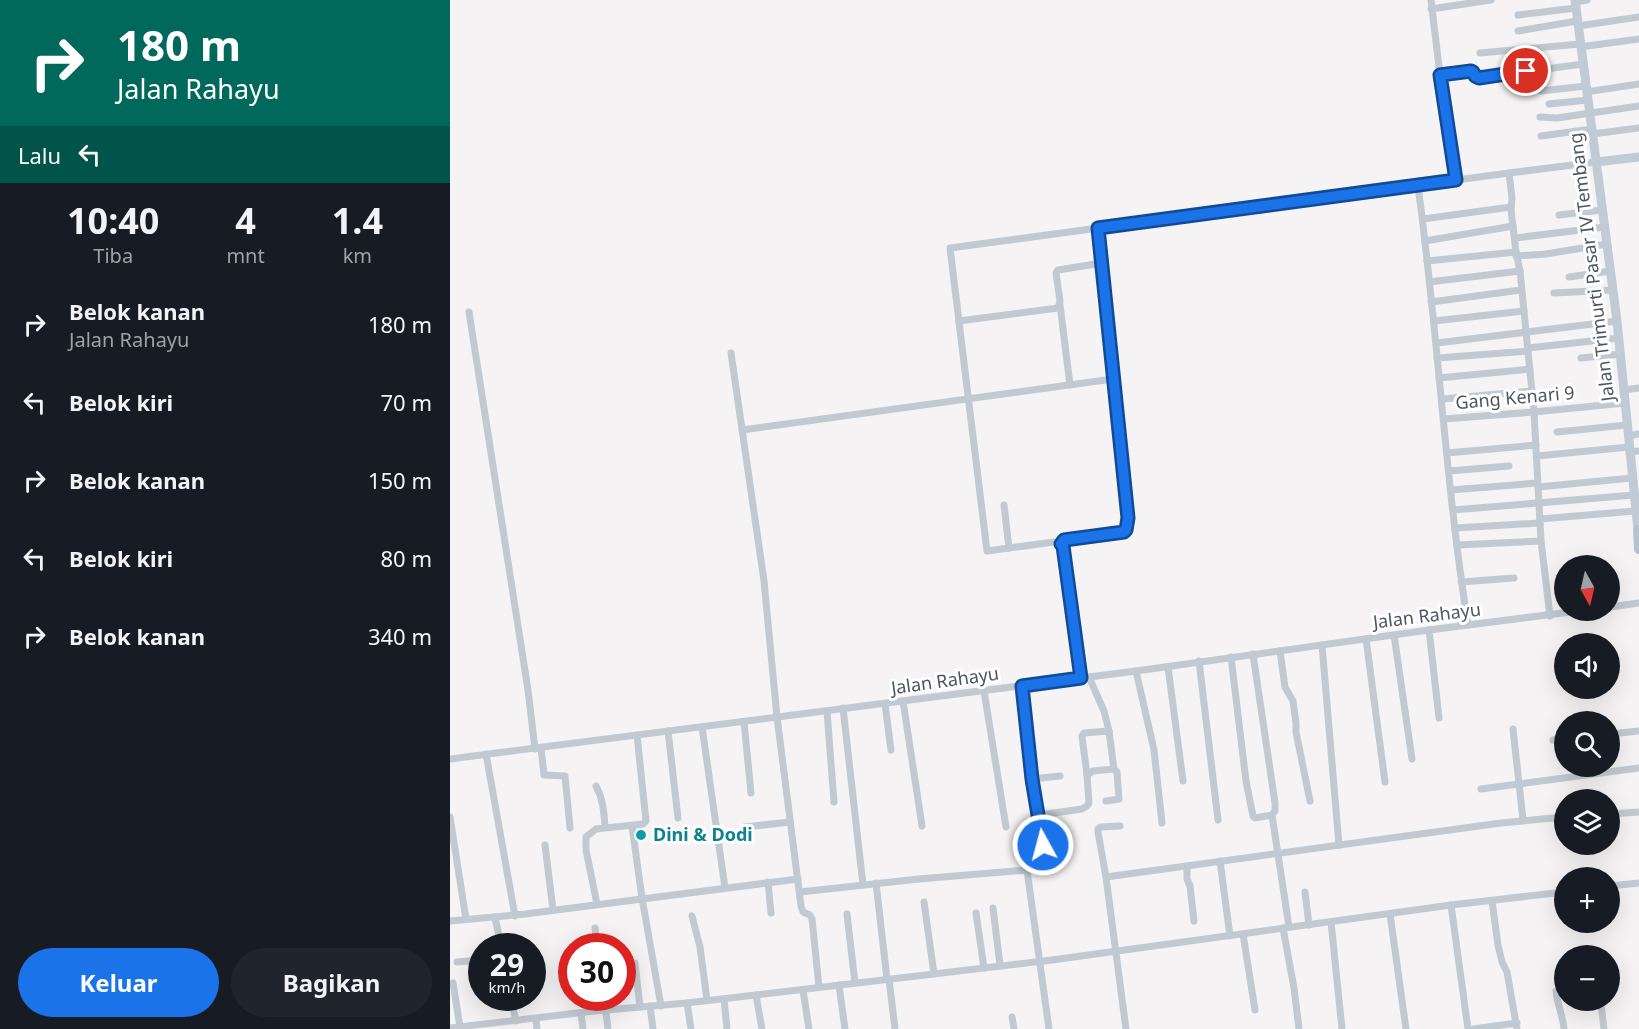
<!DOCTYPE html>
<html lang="id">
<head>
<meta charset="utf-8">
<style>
  :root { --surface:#171b24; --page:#20242c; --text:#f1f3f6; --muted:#9ea1a6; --accent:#1a73e8 }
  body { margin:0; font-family:"Noto Sans",sans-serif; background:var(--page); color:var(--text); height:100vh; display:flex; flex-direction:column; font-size:22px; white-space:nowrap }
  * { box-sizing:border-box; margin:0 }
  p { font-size:20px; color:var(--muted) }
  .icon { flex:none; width:33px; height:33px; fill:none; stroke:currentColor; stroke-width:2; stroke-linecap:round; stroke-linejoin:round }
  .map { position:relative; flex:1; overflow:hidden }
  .sheet { display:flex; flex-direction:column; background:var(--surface); width:450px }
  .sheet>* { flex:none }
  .guide { background:#00695c; color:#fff; overflow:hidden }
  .needle { width:39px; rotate:172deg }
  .tools { position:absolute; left:1104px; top:555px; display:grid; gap:12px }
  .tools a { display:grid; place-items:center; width:66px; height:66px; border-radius:50%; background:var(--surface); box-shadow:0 6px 24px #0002; font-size:30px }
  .speed { position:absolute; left:18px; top:933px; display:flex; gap:12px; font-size:30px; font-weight:700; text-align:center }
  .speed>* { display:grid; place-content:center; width:78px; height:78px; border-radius:50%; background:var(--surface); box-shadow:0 6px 24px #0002; line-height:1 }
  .speed small { font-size:15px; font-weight:400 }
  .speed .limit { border:9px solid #d22; background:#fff; color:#111 }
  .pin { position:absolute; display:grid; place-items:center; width:51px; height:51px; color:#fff; margin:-26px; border:3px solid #fff; border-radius:50%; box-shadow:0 2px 6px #0007 }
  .me { position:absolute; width:66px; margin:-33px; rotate:353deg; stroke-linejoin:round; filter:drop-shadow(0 0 4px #0008) }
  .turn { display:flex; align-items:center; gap:21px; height:126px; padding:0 18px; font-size:27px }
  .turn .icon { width:78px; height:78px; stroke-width:2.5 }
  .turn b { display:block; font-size:42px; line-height:51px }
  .then { display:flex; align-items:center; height:57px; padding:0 18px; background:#0003; gap:12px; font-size:22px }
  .eta { display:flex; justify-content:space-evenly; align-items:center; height:102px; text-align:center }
  .eta b { font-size:36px; font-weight:700; line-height:42px }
  .cta { display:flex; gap:12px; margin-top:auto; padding:12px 18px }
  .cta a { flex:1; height:69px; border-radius:36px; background:var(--accent); color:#fff; font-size:24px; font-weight:700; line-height:69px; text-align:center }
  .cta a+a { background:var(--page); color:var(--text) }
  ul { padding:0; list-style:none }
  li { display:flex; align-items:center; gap:18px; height:78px; padding:0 18px }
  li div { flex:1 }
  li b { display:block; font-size:22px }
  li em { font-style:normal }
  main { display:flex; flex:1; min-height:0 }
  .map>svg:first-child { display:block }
</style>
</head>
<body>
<main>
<section class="sheet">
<div class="guide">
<div class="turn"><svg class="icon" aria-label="right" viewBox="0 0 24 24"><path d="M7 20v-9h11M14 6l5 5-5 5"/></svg><div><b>180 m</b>Jalan Rahayu</div></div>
<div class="then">Lalu<svg class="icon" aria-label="left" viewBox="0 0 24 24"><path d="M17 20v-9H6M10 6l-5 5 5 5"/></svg></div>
</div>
<div class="eta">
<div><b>10:40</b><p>Tiba</p></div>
<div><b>4</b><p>mnt</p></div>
<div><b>1.4</b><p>km</p></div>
</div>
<ul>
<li><svg class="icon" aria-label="right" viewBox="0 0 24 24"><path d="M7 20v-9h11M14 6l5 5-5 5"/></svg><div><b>Belok kanan</b><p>Jalan Rahayu</p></div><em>180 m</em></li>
<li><svg class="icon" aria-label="left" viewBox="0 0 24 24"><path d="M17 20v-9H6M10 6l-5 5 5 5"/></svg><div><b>Belok kiri</b></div><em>70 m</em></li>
<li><svg class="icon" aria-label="right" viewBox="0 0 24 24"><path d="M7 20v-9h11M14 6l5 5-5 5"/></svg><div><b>Belok kanan</b></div><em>150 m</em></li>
<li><svg class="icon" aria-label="left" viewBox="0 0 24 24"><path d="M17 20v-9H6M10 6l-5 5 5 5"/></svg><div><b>Belok kiri</b></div><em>80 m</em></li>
<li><svg class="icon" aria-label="right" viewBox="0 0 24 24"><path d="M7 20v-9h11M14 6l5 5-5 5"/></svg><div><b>Belok kanan</b></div><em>340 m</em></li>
</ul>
<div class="cta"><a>Keluar</a><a>Bagikan</a></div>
</section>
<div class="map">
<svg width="1189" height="1029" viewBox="0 0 1189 1029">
  <rect width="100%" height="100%" fill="#f5f3f3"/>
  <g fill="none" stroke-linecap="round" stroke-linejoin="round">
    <g stroke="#c1cad2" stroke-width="7">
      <polyline points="981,0 990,75 1006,180"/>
      <polyline points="1125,2 1137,0"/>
      <polyline points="981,9 1041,0"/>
      <polyline points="1068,15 1126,8"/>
      <polyline points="1128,26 1189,17"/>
      <polyline points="1068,31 1127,21"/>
      <polyline points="1130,47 1189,39"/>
      <polyline points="1030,53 1130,44"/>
      <polyline points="990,75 1021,71 1023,72 1025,77 1029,78 1133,64"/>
      <polyline points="1091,91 1136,86"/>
      <polyline points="1136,92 1189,84"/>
      <polyline points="1099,104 1138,100"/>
      <polyline points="1090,117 1107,118 1189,106"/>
      <polyline points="1142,134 1189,128"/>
      <polyline points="1091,136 1142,129"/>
      <polyline points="1059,173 1062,198 1061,210 1066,252 1070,271 1084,412 1091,541 1100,616"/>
      <path d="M968,186C988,332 995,480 1018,625"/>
      <polyline points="1109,215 1152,210"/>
      <polyline points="973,219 1061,207"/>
      <polyline points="648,228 678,518 676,530 674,532 614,540 611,544 604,542 537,551 500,248 1059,173 1146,162"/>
      <polyline points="1065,238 1155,227"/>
      <polyline points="975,241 1063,226"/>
      <polyline points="1066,256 1096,254 1157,244"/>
      <polyline points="977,261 1066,252"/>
      <polyline points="1119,277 1160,271"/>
      <polyline points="979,282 1070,271"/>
      <polyline points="1104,293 1163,290"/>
      <polyline points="981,302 1071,290"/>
      <polyline points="610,305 620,385"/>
      <polyline points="19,312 78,690 85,749"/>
      <polyline points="509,321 608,308 610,301 606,273 608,270 652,263"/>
      <polyline points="984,321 1074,311"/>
      <polyline points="987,343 1167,321"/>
      <polyline points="1078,348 1169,338"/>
      <polyline points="281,353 314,581 327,717 351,906 353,912 360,915 362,919 369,987"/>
      <polyline points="987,358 1078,351"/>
      <polyline points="1131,358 1171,354"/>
      <polyline points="989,378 1080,369"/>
      <polyline points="1174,390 1189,388"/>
      <polyline points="992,399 1082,391"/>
      <polyline points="994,419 1084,412 1175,403"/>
      <polyline points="292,430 663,379"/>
      <polyline points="1107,432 1177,425"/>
      <polyline points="1178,436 1189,434"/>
      <polyline points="1179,452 1189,451"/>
      <polyline points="997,453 1086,445"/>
      <polyline points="1087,456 1179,447"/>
      <polyline points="999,471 1059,466"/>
      <polyline points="1088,487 1182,478"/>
      <polyline points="1001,490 1087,483"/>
      <polyline points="554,505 559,548"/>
      <polyline points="1003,510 1184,495"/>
      <polyline points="1090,519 1185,511"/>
      <polyline points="1005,528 1090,523"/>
      <polyline points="611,544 613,546 631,678"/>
      <polyline points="1007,545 1091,541"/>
      <polyline points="1011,582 1064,578"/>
      <polyline points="1160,607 1189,603"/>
      <polyline points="979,630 989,718"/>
      <polyline points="944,635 962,759"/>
      <polyline points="916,639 935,782"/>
      <polyline points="872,645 889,845"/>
      <polyline points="830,651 835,687 843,701 846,723 846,732 860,801"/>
      <polyline points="803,654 825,803 825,811 822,815"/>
      <polyline points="781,657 796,781 803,816 805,818 822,815 839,927"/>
      <polyline points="749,661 768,820"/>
      <polyline points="718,667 733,781"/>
      <polyline points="686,671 704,750 712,823"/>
      <polyline points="639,677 654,711 659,731"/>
      <polyline points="534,691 556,827"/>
      <polyline points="453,701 472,826"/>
      <polyline points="435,704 441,750"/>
      <polyline points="393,708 413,885"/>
      <polyline points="377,711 384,802"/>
      <polyline points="294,722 301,793"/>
      <polyline points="252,727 275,888"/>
      <polyline points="1063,729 1073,820"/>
      <polyline points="218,731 228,818"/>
      <polyline points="1160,734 1189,731"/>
      <polyline points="1103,740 1114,738"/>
      <polyline points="91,748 94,775 115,776 120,828"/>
      <polyline points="36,754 65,916"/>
      <polyline points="0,759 686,671 979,630 1136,610"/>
      <polyline points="637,775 643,771 664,769 667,772 669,799 656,801"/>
      <polyline points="582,779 610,776"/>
      <path d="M146,786C153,799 154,812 155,827"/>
      <polyline points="1031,789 1189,768"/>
      <polyline points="1160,814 1189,812"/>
      <polyline points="589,815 632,809 637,806 639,803 637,775 632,736 634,733 659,731 664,769"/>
      <polyline points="0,817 16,919"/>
      <polyline points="182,826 192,898 211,1006"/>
      <polyline points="670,826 651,827 648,829 648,832 656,877 676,1029"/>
      <polyline points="295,827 340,822"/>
      <polyline points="95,845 103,910"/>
      <polyline points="770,861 780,936"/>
      <polyline points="737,866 737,879 740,886 744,921"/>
      <polyline points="577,870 599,1029"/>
      <polyline points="656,877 1051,823 1114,817"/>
      <polyline points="318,882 321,913"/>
      <polyline points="426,883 437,979"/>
      <polyline points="1160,886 1189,883"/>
      <polyline points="350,892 469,879 589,869 595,863 594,859 582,779 571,686"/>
      <polyline points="855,892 859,925"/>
      <polyline points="1042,901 1048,945 1052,962 1057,972 1067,1029"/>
      <polyline points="474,902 484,974"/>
      <polyline points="147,904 136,850 136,837 146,829 193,824 196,821 187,735"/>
      <polyline points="1001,905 1018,1029"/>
      <polyline points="543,908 550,965"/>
      <polyline points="526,913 534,968"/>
      <polyline points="397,914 405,983"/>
      <polyline points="940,914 956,1029"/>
      <polyline points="242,916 250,947 257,1000"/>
      <polyline points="45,917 51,946"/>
      <polyline points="0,921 75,914 348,879"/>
      <polyline points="881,922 892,1029"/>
      <polyline points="145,928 147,946"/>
      <polyline points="833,928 844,988 849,1029"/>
      <polyline points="793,934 805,1010"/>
      <polyline points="134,945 135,946"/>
      <polyline points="7,962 32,960"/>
      <polyline points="185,963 190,1007"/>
      <polyline points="439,979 445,1029"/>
      <polyline points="3,983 10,1027"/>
      <polyline points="389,985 395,1029"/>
      <polyline points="353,990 359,1029"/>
      <path d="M1106,991C1107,1004 1113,1016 1114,1029"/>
      <polyline points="306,995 312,1029"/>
      <polyline points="61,998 66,1021"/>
      <polyline points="142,998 144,1011"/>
      <polyline points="154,998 158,1029"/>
      <polyline points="274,999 277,1029"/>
      <polyline points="237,1003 241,1029"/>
      <polyline points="1151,1004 1154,1029"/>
      <polyline points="200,1006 203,1029"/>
      <polyline points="131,1013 133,1029"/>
      <polyline points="562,1017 564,1029"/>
      <polyline points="86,1019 87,1029"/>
      <polyline points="0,1028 144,1011 237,1003 602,960 1001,905 1114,892"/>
      <polyline points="1023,1029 1067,1023"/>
    </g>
    <g stroke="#c1cbd6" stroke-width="9">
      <polyline points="1125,0 1167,321 1188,530"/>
      <polyline points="1146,162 1189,157"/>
    </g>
    <polyline stroke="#b3c2d1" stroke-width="10" points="1189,530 1188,530 1189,549"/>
  </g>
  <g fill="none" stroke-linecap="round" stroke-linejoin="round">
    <g stroke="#114b97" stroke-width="15">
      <polyline id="route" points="593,845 582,779 572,686 631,678 613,546 611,544 614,540 674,532 676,530 678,518 648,228 1006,180 990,75 1021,71 1023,72 1025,76 1029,78 1076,71"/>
    </g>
    <use href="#route" stroke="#1a73e8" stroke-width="10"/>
  </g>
  <circle fill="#0f9aa8" stroke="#fff" stroke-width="2" cx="191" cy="835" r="6"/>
  <g text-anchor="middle" stroke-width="6" stroke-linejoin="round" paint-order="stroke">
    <g font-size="18" fill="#4a5661" stroke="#fff">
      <text transform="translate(1142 267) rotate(-97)" y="6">Jalan Trimurti Pasar IV Tembang</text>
      <text transform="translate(1065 398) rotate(-5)" y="6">Gang Kenari 9</text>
      <text transform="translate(977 616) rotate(-7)" y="6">Jalan Rahayu</text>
      <text transform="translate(495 681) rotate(-8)" y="6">Jalan Rahayu</text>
    </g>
    <g font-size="18" font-weight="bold" fill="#0d838f" stroke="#fff" text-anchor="start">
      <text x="203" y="841">Dini &amp; Dodi</text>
    </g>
  </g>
</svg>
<div class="tools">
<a><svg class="needle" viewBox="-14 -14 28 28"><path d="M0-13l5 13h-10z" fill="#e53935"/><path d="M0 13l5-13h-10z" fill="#9ea1a6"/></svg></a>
<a><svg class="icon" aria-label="sound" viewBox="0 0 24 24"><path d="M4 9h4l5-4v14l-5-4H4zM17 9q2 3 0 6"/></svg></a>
<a><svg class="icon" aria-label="search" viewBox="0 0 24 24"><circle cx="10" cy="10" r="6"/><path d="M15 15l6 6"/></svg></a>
<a><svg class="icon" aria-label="layers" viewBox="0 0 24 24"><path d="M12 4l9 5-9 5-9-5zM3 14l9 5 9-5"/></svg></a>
<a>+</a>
<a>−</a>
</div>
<div class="speed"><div>29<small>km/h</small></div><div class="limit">30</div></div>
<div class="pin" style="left:1076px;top:71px;background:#d93025"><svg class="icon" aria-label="arrive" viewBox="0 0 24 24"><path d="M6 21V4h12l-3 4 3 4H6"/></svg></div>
<svg class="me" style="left:593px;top:845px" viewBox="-20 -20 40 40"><circle r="17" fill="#1a73e8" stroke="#fff" stroke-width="3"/><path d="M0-11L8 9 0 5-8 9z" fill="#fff"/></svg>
</div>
</main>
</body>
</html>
